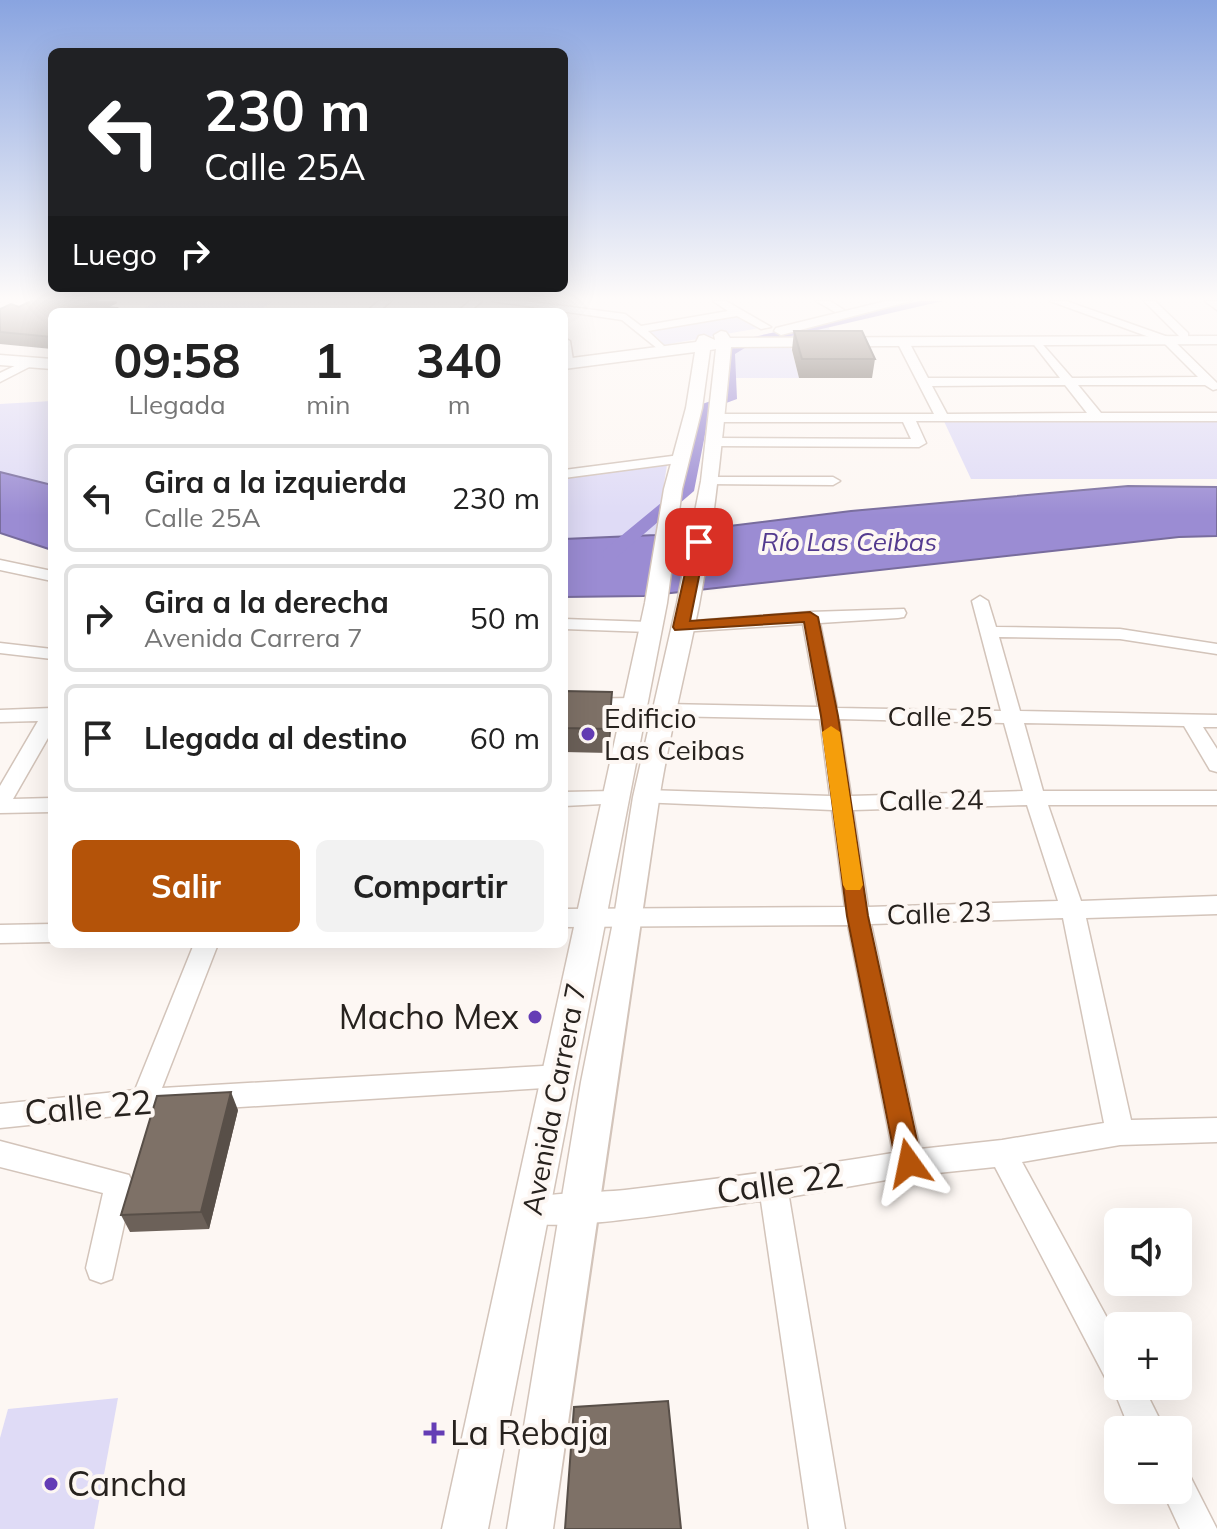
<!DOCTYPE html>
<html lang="es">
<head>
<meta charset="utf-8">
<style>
  :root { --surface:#fff; --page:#f2f2f2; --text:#222; --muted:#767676; --line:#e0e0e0; --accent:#b45309 }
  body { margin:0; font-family:Mulish,sans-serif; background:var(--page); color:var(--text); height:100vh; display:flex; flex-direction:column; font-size:30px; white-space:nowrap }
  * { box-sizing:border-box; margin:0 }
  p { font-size:26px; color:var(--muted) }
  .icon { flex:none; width:44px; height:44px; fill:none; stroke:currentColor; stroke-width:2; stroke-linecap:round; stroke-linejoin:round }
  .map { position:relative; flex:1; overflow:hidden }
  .panel { position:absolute; left:48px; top:308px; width:520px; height:640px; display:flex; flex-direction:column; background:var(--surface); border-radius:12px; box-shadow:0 8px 32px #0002 }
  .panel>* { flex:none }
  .hud { position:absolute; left:48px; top:48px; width:520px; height:244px; border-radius:12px; box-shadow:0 8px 32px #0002; background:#202124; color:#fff; overflow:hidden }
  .tools { position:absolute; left:1104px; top:1208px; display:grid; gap:16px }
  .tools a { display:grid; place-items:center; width:88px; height:88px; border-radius:12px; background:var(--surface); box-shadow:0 8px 32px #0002; font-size:40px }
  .pin { position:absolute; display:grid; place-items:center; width:68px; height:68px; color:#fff; margin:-34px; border-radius:16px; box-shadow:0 4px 12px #0006 }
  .me { position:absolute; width:88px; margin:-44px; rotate:348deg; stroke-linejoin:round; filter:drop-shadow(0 0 6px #0008) }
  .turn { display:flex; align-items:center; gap:28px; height:168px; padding:0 24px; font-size:36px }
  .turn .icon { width:104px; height:104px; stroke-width:2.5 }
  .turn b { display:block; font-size:56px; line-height:68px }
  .then { display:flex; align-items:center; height:76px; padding:0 24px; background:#0003; gap:16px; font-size:30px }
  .eta { display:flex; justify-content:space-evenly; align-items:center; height:136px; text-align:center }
  .eta b { font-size:48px; font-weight:700; line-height:56px }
  .primary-button { display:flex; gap:16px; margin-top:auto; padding:16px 24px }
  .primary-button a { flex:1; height:92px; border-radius:12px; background:var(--accent); color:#fff; font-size:32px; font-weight:700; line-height:92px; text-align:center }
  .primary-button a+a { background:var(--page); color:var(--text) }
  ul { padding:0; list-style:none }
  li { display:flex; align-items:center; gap:24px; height:108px; margin:0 16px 12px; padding:0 8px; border:4px solid var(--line); border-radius:12px }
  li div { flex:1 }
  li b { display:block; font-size:30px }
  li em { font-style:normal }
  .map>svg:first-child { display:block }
</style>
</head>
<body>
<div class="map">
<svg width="1217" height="1529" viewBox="0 0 1217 1529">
  <rect width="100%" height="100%" fill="#fdf7f3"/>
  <g fill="#dfdbf6">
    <polygon points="157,301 274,301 257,312 137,312"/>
    <polygon points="739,312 765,327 658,346 641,329"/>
    <polygon points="830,321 829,329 833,331 790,343 799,378 720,378 724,343 767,341 761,335"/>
    <polygon points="52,401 52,485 0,472 0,404"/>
    <polygon points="942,417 1217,417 1217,479 971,479"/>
    <polygon points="667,465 656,535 564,539 564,477"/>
    <polygon points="118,1398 94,1529 0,1529 0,1438 8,1409"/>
  </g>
  <g fill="#9b8cd3" stroke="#786c9d" stroke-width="2">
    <polygon points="0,472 52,485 52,550 0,533"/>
    <polygon points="1128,486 1217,487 1217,536 1179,537 644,596 564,597 564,539 656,535 851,511"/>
  </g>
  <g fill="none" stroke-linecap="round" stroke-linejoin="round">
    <polygon fill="#9b8cd3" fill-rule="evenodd" points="920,301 943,301 748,346 735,354 737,399 710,409 694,491 616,558 604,558 601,554 604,550 678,489 696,406 723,397 724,349 744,339"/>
    <g stroke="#d3c4ba" stroke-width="3">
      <g id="minor">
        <polygon points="379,301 391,301 378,312 366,312"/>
        <polygon points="470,301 482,301 469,312 457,312"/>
        <polygon points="492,301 524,301 625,314 641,326 728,311 713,301 726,301 771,327 761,329 737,316 648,331 664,346 658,349 622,320"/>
        <polygon points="816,301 830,301 844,310 835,312"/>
        <path d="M1050,301H1066L1171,338L1217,383V389L1213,390L1205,385H1078L1101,413H1217V421H916L926,443L919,447L715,446L708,442L715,438L911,439L903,422H716L710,418L716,414H934L897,342L903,339L909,342L928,378H1060L1031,341L1037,338L1072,378L1198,377L1163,342ZM1065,385L1087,413L947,414L932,386Z"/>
        <polygon points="1144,301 1155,301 1188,333 1188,337 1180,337"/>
        <polygon points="1205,301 1217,301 1217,310"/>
        <polygon points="564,338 570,341 573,360 564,359"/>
        <polygon points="29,359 39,362 0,382 0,373"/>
        <polygon points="680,455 685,456 685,462 564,478 564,470"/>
        <polygon points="710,477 833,477 840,481 833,485 705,484 703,481"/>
        <polygon points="0,560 52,571 52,581 0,570"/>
        <path d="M980,596L988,601L996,627L1120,629L1217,644V654L1120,639L999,637L1020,711L1217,715V727H1203L1217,749V772L1210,770L1184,726L1024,723L1043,791H1217V805H1048L1081,901L1217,896V914L1086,918L1131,1120L1217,1118V1142L1120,1145L1022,1162L1118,1338V1386H1143L1165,1430H1130L1111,1383L1107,1381L995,1167L909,1176L789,1197L845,1529H809L761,1201C714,1206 557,1235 522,1221L517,1211L522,1201C544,1192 598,1193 625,1190C715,1179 804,1168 893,1153L848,925L564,927V909L845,907L832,810L639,802L636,797L646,790L830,796L820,719L664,716L655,710L664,704L818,707L803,624L681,632L672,627L681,622L810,612L904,609L906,613L904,617L898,618L820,623L837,708L1001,711L972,601ZM839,719L1004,723L1023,791L851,796ZM1027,805L1058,901L868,907L853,810ZM1063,918L1104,1123L1002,1140L920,1149L871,924Z"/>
        <polygon points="564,619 649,622 658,627 649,632 564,629"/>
        <polygon points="0,643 52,649 52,659 0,653"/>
        <polygon points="635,698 644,704 642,708 564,711 564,699"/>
        <polygon points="52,708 52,731 13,799 52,798 52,812 0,813 0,786 38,721 0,722 0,710"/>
        <polygon points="615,791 622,793 625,798 622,803 564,806 564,792"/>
        <polygon points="52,924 52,942 0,943 0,925"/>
        <polygon points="194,944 218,944 162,1088 560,1065 569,1068 573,1076 569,1084 560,1087 144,1113 0,1128 0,1104 135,1090"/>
        <polygon points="0,1141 129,1175 133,1184 112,1279 101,1283 90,1279 86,1268 103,1193 0,1167"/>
        <polygon points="1178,1471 1190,1476 1217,1529 1180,1529 1162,1490 1178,1490"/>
      </g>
    </g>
    <g stroke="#d3c4ba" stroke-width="3">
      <g id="major">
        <polygon points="886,301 911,301 781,335 774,331 776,328"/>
        <path d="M721,331L726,332L730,338L1217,336V344L731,347C723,434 715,519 699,605C686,670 669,735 659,800C623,1043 587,1286 553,1529H507L581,1082L614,917L633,797L677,603L701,481L716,349L710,350L702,408L682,489L667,603L488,1529H442L645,603L664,489L686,408L695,352L564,369V359L696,342L699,336L704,335L715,340L714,335Z"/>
        <polygon points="0,355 52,359 52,369 0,365"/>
      </g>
    </g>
    <use href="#minor" fill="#fff" fill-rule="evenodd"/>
    <use href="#major" fill="#fff" fill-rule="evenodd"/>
  </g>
  <g fill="#6c6159">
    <polygon points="31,301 116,301 117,303 109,307 52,312 52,349 0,344 0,309 19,307"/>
    <polygon points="794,331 875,359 872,378 799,378 792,350"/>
    <polygon points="564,691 612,692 612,716 609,753 564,752"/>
    <polygon points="238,1110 209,1229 130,1232 121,1215"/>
  </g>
  <g fill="#584f48">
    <polygon points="95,301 116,301 117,303 99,312 88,305"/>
    <polygon points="612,692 612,716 609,753 609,729"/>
    <polygon points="231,1092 238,1110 209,1229 201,1212"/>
  </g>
  <g fill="#7e7167" stroke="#584f48" stroke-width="2">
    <polygon points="31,301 95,301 88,305 116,308 109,312 52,312 52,337 0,332 0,309 11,304 19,307"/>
    <polygon points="794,331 862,331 875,359 802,359"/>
    <polygon points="564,691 612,692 609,729 564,728"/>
    <polygon points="231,1092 201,1212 121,1215 157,1096"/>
    <polygon points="668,1401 681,1529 565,1529 574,1407"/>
  </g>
  <linearGradient id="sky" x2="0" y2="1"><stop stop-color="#89a4e0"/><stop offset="0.58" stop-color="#fefbfa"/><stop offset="1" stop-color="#fefbfa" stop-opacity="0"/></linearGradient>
  <rect width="1217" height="515" fill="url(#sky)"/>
  <polygon fill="#b45309" stroke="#753606" stroke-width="2" points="699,538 706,542 690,621 810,612 818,617 838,716 868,916 922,1163 918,1171 909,1175 900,1171 896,1163 847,916 821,716 804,622 675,630 673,627 692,542"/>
  <polygon fill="#f59e0b" points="831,726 840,732 863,885 860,890 846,890 843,885 822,732"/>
  <g fill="#643db5" stroke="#fdf7f3" stroke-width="3">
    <circle cx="588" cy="734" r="8"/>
    <circle cx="535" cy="1017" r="8"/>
    <path d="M430 1421h8v8h8v8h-8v8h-8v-8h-8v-8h8z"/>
    <circle cx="51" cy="1484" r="8"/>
  </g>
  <g text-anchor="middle" stroke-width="8" stroke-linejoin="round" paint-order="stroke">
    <g font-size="26" font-style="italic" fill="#533a8f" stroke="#fdf7f3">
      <text x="849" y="551">Río Las Ceibas</text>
    </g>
    <g font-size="28" fill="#27221e" stroke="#fdf7f3">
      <text x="940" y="726">Calle 25</text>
      <text transform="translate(931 800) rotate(-1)" y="10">Calle 24</text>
      <text transform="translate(939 913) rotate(-2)" y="10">Calle 23</text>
      <text transform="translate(554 1099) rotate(-79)" y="10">Avenida Carrera 7</text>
    </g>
    <g font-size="28" fill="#27221e" stroke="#fdf7f3" text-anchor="start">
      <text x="604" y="728">Edificio<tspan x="604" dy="32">Las Ceibas</tspan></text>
    </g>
    <g font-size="34" fill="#27221e" stroke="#fdf7f3" text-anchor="start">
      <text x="519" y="1029" text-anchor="end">Macho Mex</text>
      <text x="450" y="1445">La Rebaja</text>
      <text x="67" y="1496">Cancha</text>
    </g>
    <g font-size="34" fill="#27221e" stroke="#fdf7f3">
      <text transform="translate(88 1107) rotate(-5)" y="12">Calle 22</text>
      <text transform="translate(780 1183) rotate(-8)" y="12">Calle 22</text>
    </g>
  </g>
</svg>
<div class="tools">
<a><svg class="icon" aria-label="sound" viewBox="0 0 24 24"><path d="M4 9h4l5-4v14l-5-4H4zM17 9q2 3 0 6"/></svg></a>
<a>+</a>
<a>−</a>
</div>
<div class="pin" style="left:699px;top:542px;background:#d93025"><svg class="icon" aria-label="arrive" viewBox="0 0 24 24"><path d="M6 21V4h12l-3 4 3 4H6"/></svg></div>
<svg class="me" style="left:909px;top:1163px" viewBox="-20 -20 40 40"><path d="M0-17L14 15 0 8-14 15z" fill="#b45309" stroke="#fff" stroke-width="4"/></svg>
<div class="hud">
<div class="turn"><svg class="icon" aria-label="left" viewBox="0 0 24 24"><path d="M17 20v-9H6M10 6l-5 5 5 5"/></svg><div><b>230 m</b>Calle 25A</div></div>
<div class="then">Luego<svg class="icon" aria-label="right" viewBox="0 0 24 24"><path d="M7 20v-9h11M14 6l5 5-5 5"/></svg></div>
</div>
<section class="panel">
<div class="eta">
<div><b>09:58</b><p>Llegada</p></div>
<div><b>1</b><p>min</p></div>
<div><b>340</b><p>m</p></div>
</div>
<ul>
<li><svg class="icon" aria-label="left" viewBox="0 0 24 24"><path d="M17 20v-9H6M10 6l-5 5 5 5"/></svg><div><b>Gira a la izquierda</b><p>Calle 25A</p></div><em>230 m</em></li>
<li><svg class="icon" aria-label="right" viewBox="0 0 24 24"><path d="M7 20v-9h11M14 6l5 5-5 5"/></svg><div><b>Gira a la derecha</b><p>Avenida Carrera 7</p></div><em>50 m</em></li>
<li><svg class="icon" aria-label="arrive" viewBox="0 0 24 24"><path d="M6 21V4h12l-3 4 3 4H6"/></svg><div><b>Llegada al destino</b></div><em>60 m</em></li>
</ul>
<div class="primary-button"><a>Salir</a><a>Compartir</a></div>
</section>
</div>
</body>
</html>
